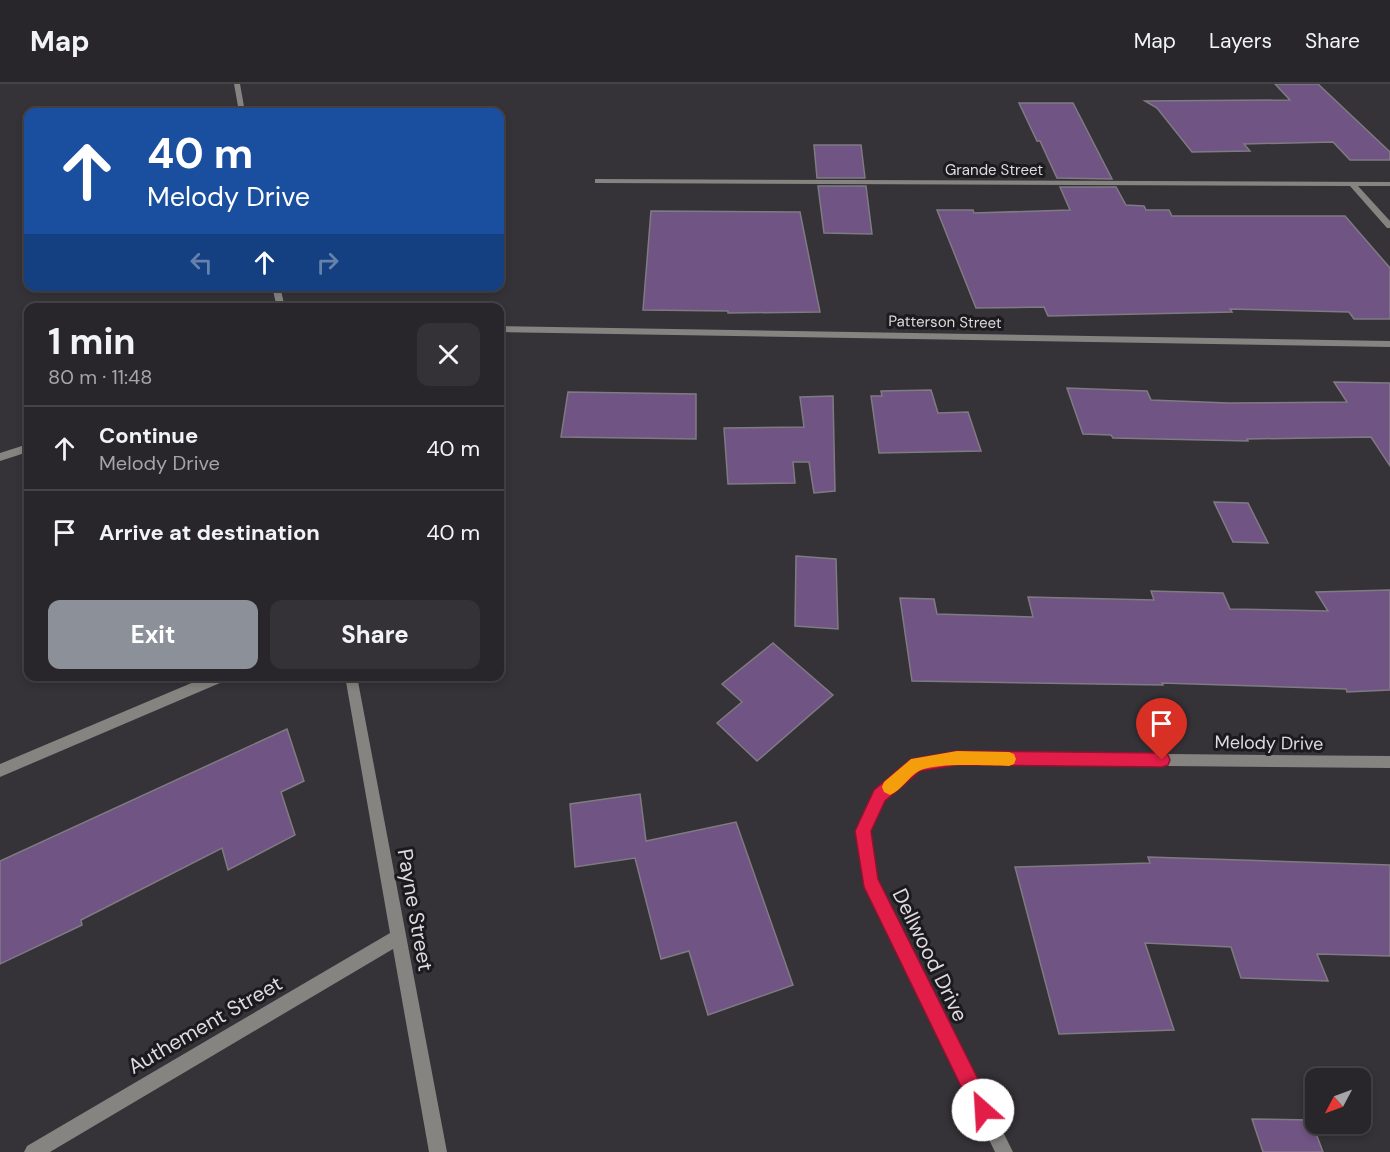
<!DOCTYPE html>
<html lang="en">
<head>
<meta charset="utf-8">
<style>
  :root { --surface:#28262a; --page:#343236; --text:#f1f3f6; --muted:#a5a5a8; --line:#444347; --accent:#8c9099 }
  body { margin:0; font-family:"DM Sans",sans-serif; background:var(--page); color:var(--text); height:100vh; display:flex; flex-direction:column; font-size:22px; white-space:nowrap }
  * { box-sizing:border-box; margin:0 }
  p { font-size:20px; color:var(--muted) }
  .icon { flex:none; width:33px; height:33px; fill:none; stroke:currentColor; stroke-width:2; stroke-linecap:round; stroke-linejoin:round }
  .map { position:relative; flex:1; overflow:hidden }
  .details { position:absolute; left:24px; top:219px; width:480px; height:378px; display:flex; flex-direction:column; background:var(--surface); border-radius:12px; box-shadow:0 3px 9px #0003,0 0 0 2px var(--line) }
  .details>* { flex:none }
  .hud { position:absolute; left:24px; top:24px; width:480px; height:183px; border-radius:12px; box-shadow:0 3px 9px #0003,0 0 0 2px var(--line); background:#1a4fa0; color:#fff; overflow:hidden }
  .needle { width:39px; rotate:229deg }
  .controls { position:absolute; left:1305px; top:984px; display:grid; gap:12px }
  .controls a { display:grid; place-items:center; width:66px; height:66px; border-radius:12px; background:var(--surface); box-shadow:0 3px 9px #0003,0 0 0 2px var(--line); font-size:30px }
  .pin { position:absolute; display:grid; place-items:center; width:51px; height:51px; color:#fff; margin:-62px -26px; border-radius:50% 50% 50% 0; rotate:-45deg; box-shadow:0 0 6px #0007 }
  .pin .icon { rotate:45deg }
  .me { position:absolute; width:66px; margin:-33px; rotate:334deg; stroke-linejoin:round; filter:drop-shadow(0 0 4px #0008) }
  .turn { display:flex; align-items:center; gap:21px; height:126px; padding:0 24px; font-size:27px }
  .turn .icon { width:78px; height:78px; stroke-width:2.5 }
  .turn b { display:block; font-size:42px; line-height:51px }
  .lanes { display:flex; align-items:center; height:57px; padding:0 24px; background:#0003; justify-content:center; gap:30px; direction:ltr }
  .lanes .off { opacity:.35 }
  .round { display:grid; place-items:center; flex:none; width:63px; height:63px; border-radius:12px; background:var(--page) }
  .overview { display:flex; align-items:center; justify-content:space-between; height:102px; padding:0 24px }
  h1 { font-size:36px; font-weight:700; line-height:45px }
  .action { display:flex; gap:12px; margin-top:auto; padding:12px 24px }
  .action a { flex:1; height:69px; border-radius:12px; background:var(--accent); color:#fff; font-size:24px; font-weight:700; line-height:69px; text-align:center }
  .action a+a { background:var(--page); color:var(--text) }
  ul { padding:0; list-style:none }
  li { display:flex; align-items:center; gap:18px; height:84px; padding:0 24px; border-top:2px solid var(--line) }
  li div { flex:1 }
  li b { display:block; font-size:22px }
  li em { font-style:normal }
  header { display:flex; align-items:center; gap:36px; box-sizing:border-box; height:84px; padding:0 30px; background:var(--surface); border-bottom:2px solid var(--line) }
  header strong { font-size:28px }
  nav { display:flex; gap:33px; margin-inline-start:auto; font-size:21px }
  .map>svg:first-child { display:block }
</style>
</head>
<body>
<header>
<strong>Map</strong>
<nav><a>Map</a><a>Layers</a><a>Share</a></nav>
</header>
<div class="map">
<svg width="1390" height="1068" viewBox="0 0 1390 1068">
  <rect width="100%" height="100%" fill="#353238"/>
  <g fill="#705483" stroke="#7f7b82" stroke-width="1.5">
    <polygon points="1275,0 1318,0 1390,68 1390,76 1350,76 1333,58 1244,60 1250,67 1192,68 1157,24 1145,17 1290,16"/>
    <polygon points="1019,19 1073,19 1112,95 1057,94 1040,57 1037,57"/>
    <polygon points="814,61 861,61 865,94 817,94"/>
    <polygon points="818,102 866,102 872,150 824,149"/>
    <polygon points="1060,103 1116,103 1126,121 1144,122 1146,126 1169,126 1172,132 1345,132 1390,184 1390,235 1354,235 1349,228 1230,225 1232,228 1048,232 1044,223 976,224 937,126 973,126 974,129 1070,126"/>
    <polygon points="651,127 800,128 820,228 728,229 728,227 643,226"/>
    <polygon points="1334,298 1390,299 1390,382 1371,353 1247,355 1248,357 1113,354 1111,351 1083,350 1067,304 1147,307 1151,316 1228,319 1347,318"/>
    <polygon points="931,306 938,329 968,328 981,367 879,369 871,312 882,312 881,307"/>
    <polygon points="568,308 696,310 696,355 561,353"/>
    <polygon points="833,312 835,407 814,409 809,378 793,378 795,399 728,400 724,344 804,343 800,313"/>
    <polygon points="1214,418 1248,419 1268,459 1233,458"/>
    <polygon points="796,472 836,475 838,545 795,542"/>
    <polygon points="1390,506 1390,606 1347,608 1346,605 1162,599 1163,601 912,597 900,514 934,515 937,530 1033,533 1028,513 1154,516 1151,507 1223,509 1230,525 1328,527 1316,508"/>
    <polygon points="773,559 833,611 757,677 717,639 742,618 722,600"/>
    <polygon points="287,645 304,697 281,708 295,751 228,786 222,764 81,836 82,841 0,880 0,777"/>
    <polygon points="640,710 646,757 736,738 793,901 708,931 689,867 661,875 635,774 575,783 570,720"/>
    <polygon points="1148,773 1390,781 1390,872 1317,870 1328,897 1241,894 1231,863 1145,859 1174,946 1059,950 1015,783 1150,779"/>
    <polygon points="1252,1035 1311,1036 1323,1068 1263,1068"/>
  </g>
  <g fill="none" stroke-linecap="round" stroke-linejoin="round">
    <g fill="#868481" fill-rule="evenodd">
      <polygon points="234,0 240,0 245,28 239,28"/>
      <polygon points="595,95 1390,98 1390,102 1358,102 1390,137 1390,144 1387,144 1350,102 598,99 595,99"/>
      <polygon points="272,202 280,202 285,224 277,224"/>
      <polygon points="500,242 1390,257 1390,263 500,248"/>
      <polygon points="28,360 28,368 0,377 0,369"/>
      <polygon points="208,592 229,592 227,596 0,693 0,680"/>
      <polygon points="345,592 357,592 447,1068 429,1068 393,865 50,1068 24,1068 27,1062 390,849"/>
      <polygon points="957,668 1390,672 1390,684 957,680 919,686 885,717 870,747 877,796 1013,1068 995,1068 865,802 856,747 875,707 911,676"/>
    </g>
  </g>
  <polygon fill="#e11d48" stroke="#92132f" stroke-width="1.5" points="957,667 1162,669 1168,671 1170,676 1168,681 1162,683 957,681 920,687 885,717 871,747 878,795 990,1019 993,1026 990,1033 983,1036 976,1033 864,803 855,747 874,706 911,675"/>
  <path fill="#f59e0b" d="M957,667L1009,668L1014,670L1016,675L1014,680L1009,682C987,682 937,678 919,687C908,693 902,706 890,711L884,708L882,703L884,698L911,675Z"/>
  <g text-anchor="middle" stroke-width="6" stroke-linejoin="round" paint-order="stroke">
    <g font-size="15" fill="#dddbdf" stroke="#1c1a1d">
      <text x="994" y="91">Grande Street</text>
      <text transform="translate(945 238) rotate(1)" y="5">Patterson Street</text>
    </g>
    <g font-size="18" fill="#dddbdf" stroke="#1c1a1d">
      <text transform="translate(1269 659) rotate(1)" y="6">Melody Drive</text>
    </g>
    <g font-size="21" fill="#dddbdf" stroke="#1c1a1d">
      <text transform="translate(415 826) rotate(80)" y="7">Payne Street</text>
      <text transform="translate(930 871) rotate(64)" y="7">Dellwood Drive</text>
      <text transform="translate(205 941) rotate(-30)" y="7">Authement Street</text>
    </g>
  </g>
</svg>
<div class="controls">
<a><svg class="needle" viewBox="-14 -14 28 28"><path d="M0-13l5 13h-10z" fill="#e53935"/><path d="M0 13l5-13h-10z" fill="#a5a5a8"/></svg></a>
</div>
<div class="pin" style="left:1162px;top:676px;background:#d93025"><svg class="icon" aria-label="arrive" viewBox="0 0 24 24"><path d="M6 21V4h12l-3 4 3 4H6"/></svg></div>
<svg class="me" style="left:983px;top:1026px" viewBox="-20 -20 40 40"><circle r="19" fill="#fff"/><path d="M0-13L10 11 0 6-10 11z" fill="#e11d48"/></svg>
<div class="hud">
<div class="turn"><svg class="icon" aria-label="ahead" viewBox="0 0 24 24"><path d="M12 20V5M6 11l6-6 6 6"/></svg><div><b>40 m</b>Melody Drive</div></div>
<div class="lanes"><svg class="icon off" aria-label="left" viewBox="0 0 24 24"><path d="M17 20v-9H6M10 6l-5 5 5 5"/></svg><svg class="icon" aria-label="ahead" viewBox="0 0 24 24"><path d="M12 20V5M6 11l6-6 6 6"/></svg><svg class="icon off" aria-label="right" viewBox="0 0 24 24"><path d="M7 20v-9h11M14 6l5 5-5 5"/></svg></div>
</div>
<section class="details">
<div class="overview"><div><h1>1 min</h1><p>80 m · 11:48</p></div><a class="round"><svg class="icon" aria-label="close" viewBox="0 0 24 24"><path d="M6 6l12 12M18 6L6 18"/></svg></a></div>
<ul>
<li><svg class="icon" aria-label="ahead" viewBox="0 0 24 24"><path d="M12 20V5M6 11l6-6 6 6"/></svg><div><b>Continue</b><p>Melody Drive</p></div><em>40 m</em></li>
<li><svg class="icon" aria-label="arrive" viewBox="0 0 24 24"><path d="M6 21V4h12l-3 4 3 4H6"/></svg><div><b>Arrive at destination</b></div><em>40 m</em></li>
</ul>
<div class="action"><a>Exit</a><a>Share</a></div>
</section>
</div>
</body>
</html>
